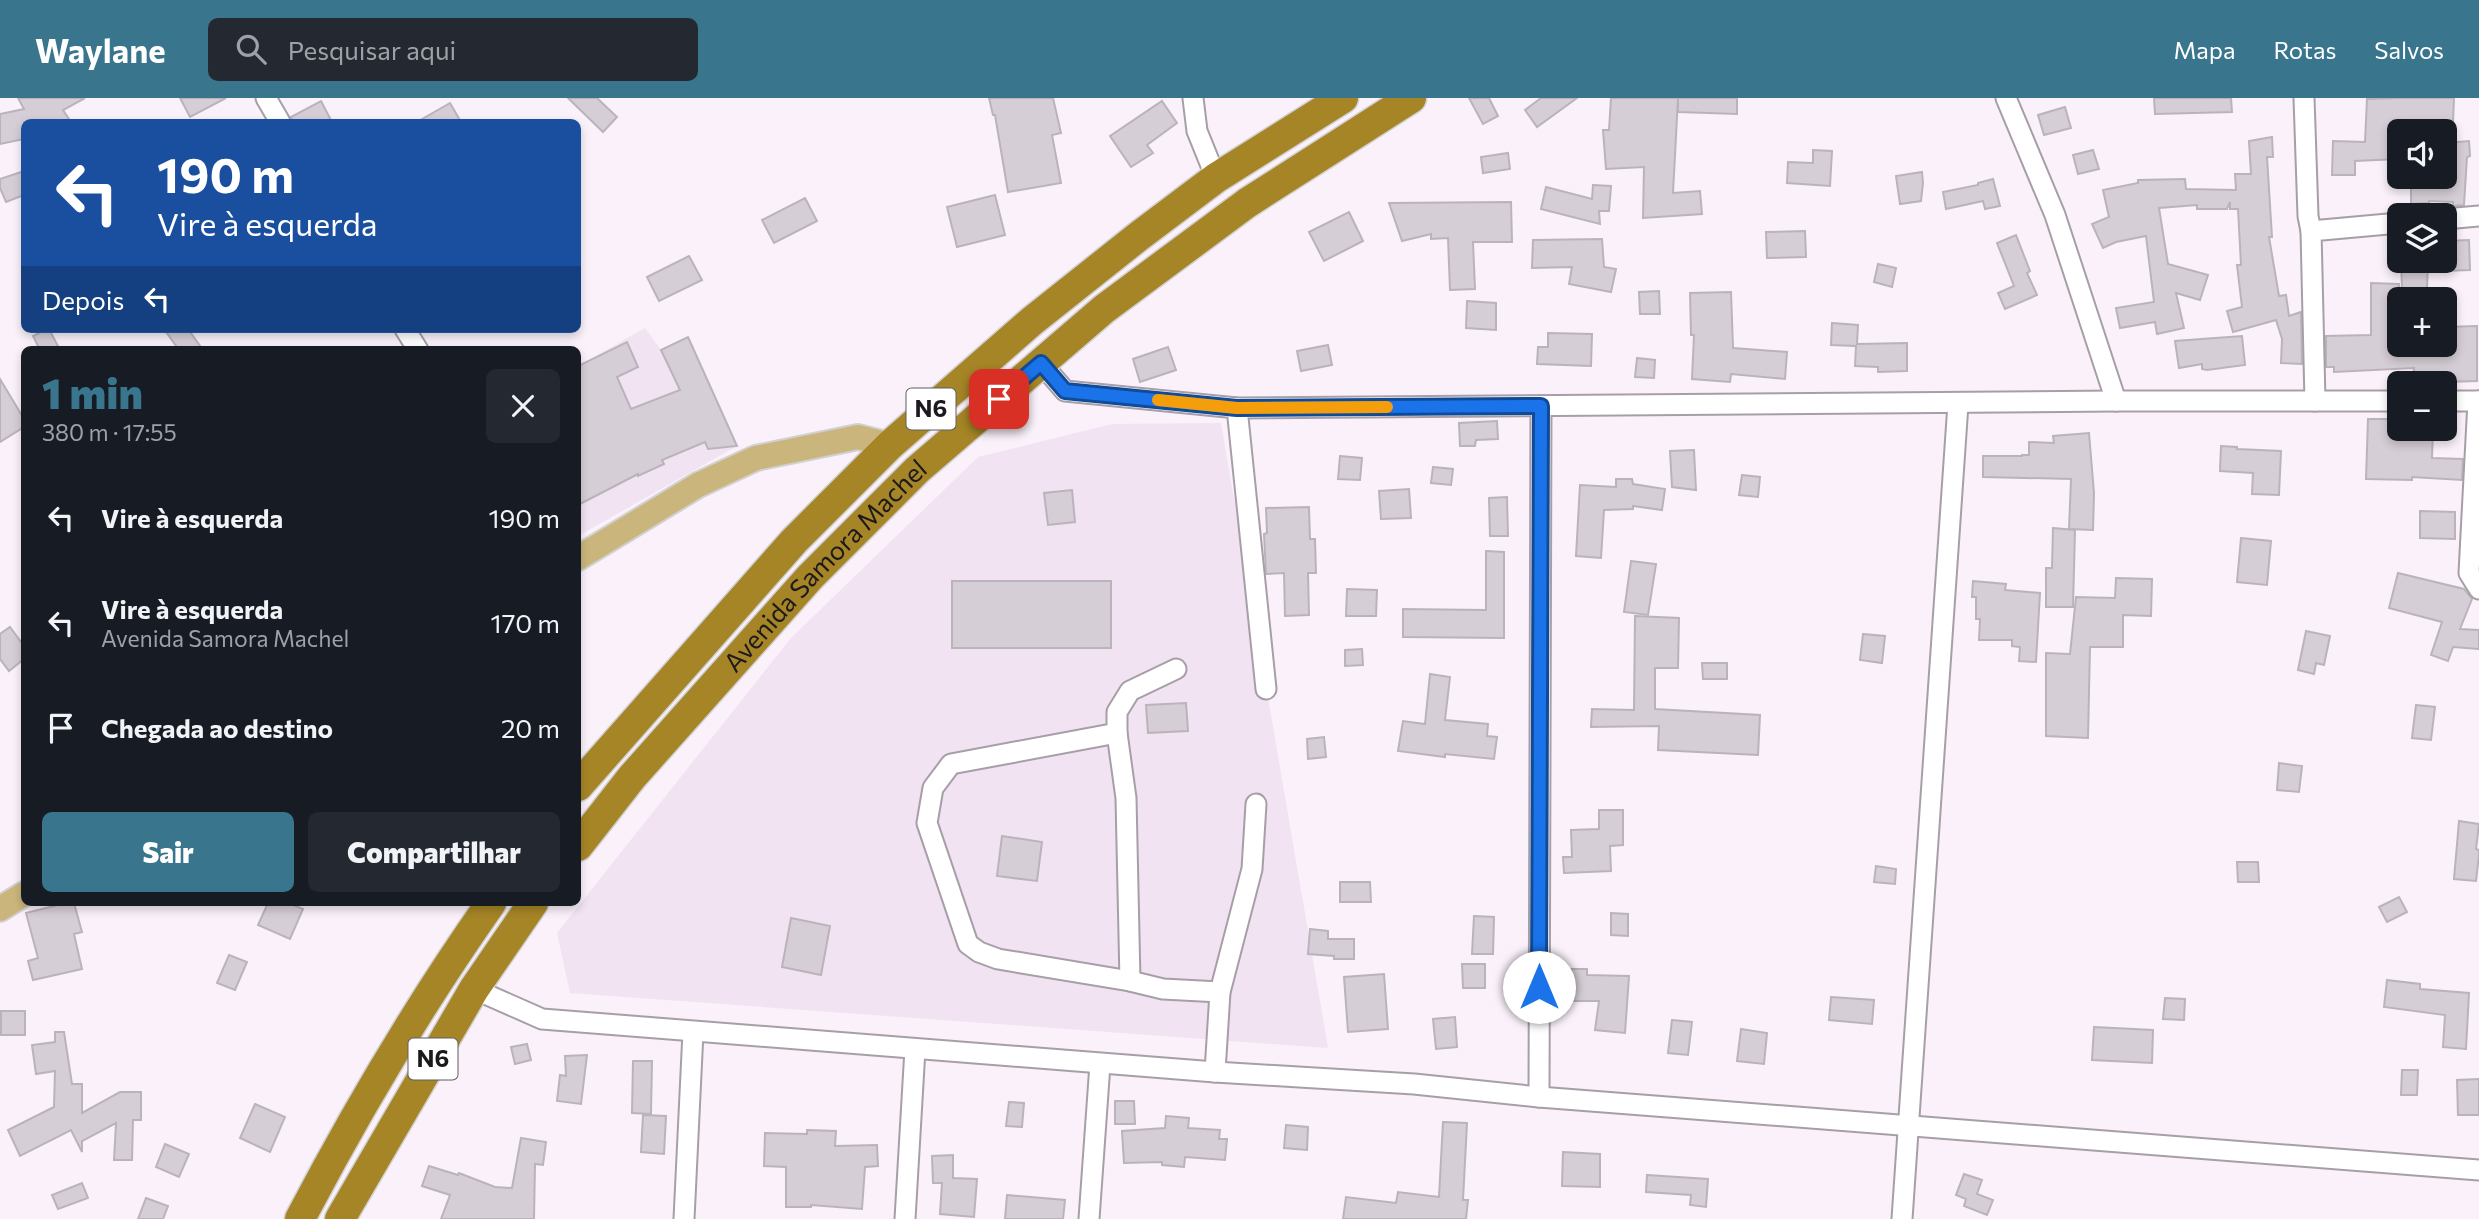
<!DOCTYPE html>
<html lang="pt">
<head>
<meta charset="utf-8">
<style>
  :root { --surface:#171b24; --page:#242831; --text:#f1f3f6; --muted:#9ea1a6; --accent:#39758c }
  body { margin:0; font-family:Commissioner,sans-serif; background:var(--page); color:var(--text); height:100vh; display:flex; flex-direction:column; font-size:26px; white-space:nowrap }
  * { box-sizing:border-box; margin:0 }
  p { font-size:23px; color:var(--muted) }
  .icon { flex:none; width:38px; height:38px; fill:none; stroke:currentColor; stroke-width:2; stroke-linecap:round; stroke-linejoin:round }
  .map { position:relative; flex:1; overflow:hidden }
  .side { position:absolute; left:21px; top:248px; width:560px; height:560px; display:flex; flex-direction:column; background:var(--surface); border-radius:10px; box-shadow:0 4px 10px #0003 }
  .side>* { flex:none }
  .hud { position:absolute; left:21px; top:21px; width:560px; height:214px; border-radius:10px; box-shadow:0 4px 10px #0003; background:#1a4fa0; color:#fff; overflow:hidden }
  .tools { position:absolute; left:2387px; top:21px; display:grid; gap:14px }
  .tools a { display:grid; place-items:center; width:70px; height:70px; border-radius:10px; background:var(--surface); box-shadow:0 4px 10px #0003; font-size:35px }
  .pin { position:absolute; display:grid; place-items:center; width:60px; height:60px; color:#fff; margin:-30px; border-radius:14px; box-shadow:0 4px 10px #0006 }
  .me { position:absolute; width:77px; margin:-38px; rotate:0deg; stroke-linejoin:round; filter:drop-shadow(0 0 5px #0008) }
  .turn { display:flex; align-items:center; gap:24px; height:147px; padding:0 21px; font-size:32px }
  .turn .icon { width:91px; height:91px; stroke-width:2.5 }
  .turn b { display:block; font-size:49px; line-height:60px }
  .then { display:flex; align-items:center; height:66px; padding:0 21px; background:#0003; gap:14px; font-size:26px }
  .round { display:grid; place-items:center; flex:none; width:74px; height:74px; border-radius:10px; background:var(--page) }
  .summary { display:flex; align-items:center; justify-content:space-between; height:119px; padding:0 21px }
  h1 { font-size:42px; font-weight:800; line-height:52px; color:var(--accent) }
  .cta { display:flex; gap:14px; margin-top:auto; padding:14px 21px }
  .cta a { flex:1; height:80px; border-radius:10px; background:var(--accent); color:#fff; font-size:28px; font-weight:800; line-height:80px; text-align:center }
  .cta a+a { background:var(--page); color:var(--text) }
  ul { padding:0; list-style:none }
  li { display:flex; align-items:center; gap:21px; height:105px; padding:0 21px }
  li div { flex:1 }
  li b { display:block; font-size:26px }
  li em { font-style:normal }
  header { display:flex; align-items:center; gap:42px; box-sizing:border-box; height:98px; padding:0 35px; background:var(--accent); color:#fff }
  header strong { font-size:33px }
  nav { display:flex; gap:38px; margin-inline-start:auto; font-size:24px }
  .search { width:490px; height:63px; background:var(--page); display:flex; align-items:center; gap:18px; box-sizing:border-box; padding:0 24px; border-radius:10px; color:var(--muted); font-size:26px }
  .map>svg:first-child { display:block }
</style>
</head>
<body>
<header>
<strong>Waylane</strong>
<div class="search"><svg class="icon" aria-label="search" viewBox="0 0 24 24"><circle cx="10" cy="10" r="6"/><path d="M15 15l6 6"/></svg>Pesquisar aqui</div>
<nav><a>Mapa</a><a>Rotas</a><a>Salvos</a></nav>
</header>
<div class="map">
<svg width="2479" height="1121" viewBox="0 0 2479 1121">
  <rect width="100%" height="100%" fill="#faf1fa"/>
  <g fill="#f1e3f2">
    <polygon points="645,230 661,252 688,239 737,348 578,438 578,268"/>
    <polygon points="1221,325 1328,950 570,895 557,835 791,540 978,359 1112,326"/>
  </g>
  <g fill="#d6ced6" stroke="#bbb3bc" stroke-width="2">
    <polygon points="18,0 85,0 63,12 71,24 24,24 24,41 0,46 0,16 24,11"/>
    <polygon points="180,0 226,0 190,19"/>
    <polygon points="568,0 597,0 617,19 603,34"/>
    <polygon points="989,0 1053,0 1061,35 1052,37 1061,85 1008,94 995,17 993,17"/>
    <polygon points="1469,0 1489,0 1498,18 1483,26"/>
    <polygon points="1541,0 1577,0 1537,29 1525,12"/>
    <polygon points="1611,0 1678,0 1673,95 1700,93 1702,116 1643,120 1644,69 1606,71 1603,32 1609,32"/>
    <polygon points="1678,0 1737,0 1737,16 1678,14"/>
    <polygon points="2154,0 2231,0 2232,14 2155,16"/>
    <polygon points="2401,0 2454,0 2453,24 2409,22 2409,25 2399,26 2399,61 2355,63 2355,77 2332,77 2333,43 2365,44 2367,1"/>
    <polygon points="321,3 332,24 292,24 291,19"/>
    <polygon points="1162,3 1177,25 1147,47 1153,55 1131,69 1110,38"/>
    <polygon points="450,5 461,24 417,24"/>
    <polygon points="2065,9 2071,30 2044,37 2038,17"/>
    <polygon points="2272,39 2273,59 2267,59 2272,139 2269,139 2279,198 2286,197 2289,218 2301,214 2302,266 2281,265 2282,241 2276,222 2233,234 2227,213 2242,209 2237,167 2241,167 2238,111 2230,111 2230,104 2227,111 2197,111 2197,107 2159,110 2168,166 2208,177 2200,202 2176,195 2184,230 2157,236 2155,224 2120,230 2116,210 2154,204 2146,138 2116,144 2103,150 2092,126 2109,119 2103,92 2138,85 2138,82 2185,81 2186,91 2236,92 2235,76 2251,76 2249,43"/>
    <polygon points="2469,43 2470,58 2467,59 2464,107 2453,108 2453,104 2429,103 2429,105 2411,106 2411,79 2445,79 2445,74 2450,75 2447,45"/>
    <polygon points="1813,52 1832,53 1830,88 1787,85 1788,64 1813,65"/>
    <polygon points="2093,52 2099,71 2078,76 2073,57"/>
    <polygon points="1508,55 1510,71 1483,75 1481,59"/>
    <polygon points="21,74 24,83 24,97 6,104 0,90 0,81"/>
    <polygon points="1922,74 1923,85 1921,103 1900,106 1896,78"/>
    <polygon points="1993,81 2000,108 1985,111 1983,103 1946,111 1943,94 1978,87 1978,85"/>
    <polygon points="1593,87 1611,88 1609,113 1599,113 1600,126 1541,111 1546,89 1592,101"/>
    <polygon points="995,97 1005,137 957,149 947,109"/>
    <polygon points="805,100 817,123 774,145 762,122"/>
    <polygon points="1511,104 1512,144 1473,144 1475,191 1450,192 1448,140 1431,141 1431,136 1402,143 1389,105"/>
    <polygon points="1349,114 1363,143 1324,163 1309,134"/>
    <polygon points="1805,133 1806,159 1767,160 1766,134"/>
    <polygon points="2016,137 2030,173 2027,175 2037,197 2005,211 1998,195 2014,188 1997,145"/>
    <polygon points="1602,141 1604,169 1616,171 1611,194 1569,186 1572,169 1532,170 1533,142"/>
    <polygon points="2469,142 2470,172 2445,173 2445,143"/>
    <polygon points="689,158 702,182 659,203 647,179"/>
    <polygon points="2401,163 2428,163 2427,191 2402,191"/>
    <polygon points="1878,166 1896,170 1892,189 1874,184"/>
    <polygon points="2371,185 2399,186 2399,247 2445,247 2445,229 2477,228 2477,283 2413,285 2414,270 2334,274 2334,269 2326,269 2326,238 2371,237"/>
    <polygon points="1659,193 1660,216 1640,216 1639,194"/>
    <polygon points="1731,194 1733,250 1787,254 1785,281 1731,276 1730,284 1692,281 1694,237 1691,237 1690,195"/>
    <polygon points="1467,203 1496,205 1496,232 1466,230"/>
    <polygon points="1832,225 1858,227 1857,246 1907,245 1907,273 1878,274 1878,269 1855,268 1856,248 1831,247"/>
    <polygon points="47,231 49,231 60,252 40,252 33,238"/>
    <polygon points="164,231 188,231 203,252 179,252"/>
    <polygon points="1548,235 1592,236 1591,268 1537,266 1538,249 1548,249"/>
    <polygon points="2242,238 2245,267 2207,272 2202,271 2202,266 2179,270 2175,243"/>
    <polygon points="688,239 737,348 708,351 705,344 662,362 664,366 638,378 638,376 578,407 578,268 627,244 638,269 617,279 631,311 680,292 661,252"/>
    <polygon points="1328,247 1332,267 1301,273 1297,253"/>
    <polygon points="1168,249 1176,272 1140,284 1133,261"/>
    <polygon points="1637,260 1655,262 1654,280 1635,279"/>
    <polygon points="0,281 24,321 24,329 0,344"/>
    <polygon points="2368,321 2396,321 2396,331 2433,331 2432,360 2463,361 2462,382 2412,379 2412,382 2366,381"/>
    <polygon points="1497,323 1498,341 1476,342 1475,348 1460,348 1459,325"/>
    <polygon points="2089,335 2094,395 2093,432 2069,431 2071,381 1983,379 1983,358 2022,358 2022,357 2029,357 2029,344 2054,345 2053,338"/>
    <polygon points="2221,348 2237,349 2237,351 2281,353 2279,397 2252,396 2253,375 2220,373"/>
    <polygon points="1694,352 1696,392 1672,389 1670,353"/>
    <polygon points="1340,358 1362,360 1360,382 1338,381"/>
    <polygon points="1433,369 1453,371 1451,387 1431,385"/>
    <polygon points="1742,377 1760,379 1758,399 1739,397"/>
    <polygon points="1616,381 1632,381 1633,386 1665,391 1662,412 1633,408 1633,411 1604,412 1601,460 1576,458 1580,387 1616,389"/>
    <polygon points="1409,391 1411,420 1381,421 1379,393"/>
    <polygon points="1072,392 1075,424 1048,427 1044,395"/>
    <polygon points="1507,399 1508,438 1490,438 1489,400"/>
    <polygon points="1309,409 1310,441 1315,441 1316,475 1308,475 1309,517 1285,518 1284,475 1266,476 1264,436 1267,435 1266,410"/>
    <polygon points="2420,413 2455,414 2455,441 2420,440"/>
    <polygon points="2053,430 2075,432 2073,509 2046,509 2046,470 2052,470"/>
    <polygon points="2241,440 2271,443 2267,487 2237,484"/>
    <polygon points="1486,453 1504,454 1504,540 1403,539 1403,511 1486,512"/>
    <polygon points="1631,463 1656,466 1648,517 1624,514"/>
    <polygon points="2398,475 2464,491 2472,501 2460,531 2479,532 2479,551 2453,549 2448,563 2431,557 2442,524 2389,510"/>
    <polygon points="2116,480 2152,481 2151,518 2123,517 2123,549 2090,549 2088,640 2046,638 2046,555 2070,556 2076,499 2115,500"/>
    <rect x="952" y="483" width="159" height="67"/>
    <polygon points="1973,483 2006,486 2005,492 2040,495 2036,564 2019,563 2020,549 2012,548 2012,542 1979,542 1980,521 1976,521 1976,499 1972,499"/>
    <polygon points="1347,491 1377,492 1376,518 1346,518"/>
    <polygon points="1635,518 1679,520 1678,570 1655,570 1655,611 1760,617 1758,657 1658,652 1659,628 1591,629 1592,611 1634,612"/>
    <polygon points="10,529 24,548 24,561 9,573 0,561 0,536"/>
    <polygon points="2306,533 2330,538 2324,567 2316,565 2314,576 2298,572"/>
    <polygon points="1863,536 1885,538 1882,565 1860,562"/>
    <polygon points="1362,551 1363,567 1345,568 1345,552"/>
    <polygon points="1702,565 1727,565 1727,581 1703,581"/>
    <polygon points="1430,576 1450,579 1445,622 1488,626 1487,638 1497,639 1494,661 1445,656 1445,659 1398,653 1403,623 1425,626"/>
    <polygon points="1186,605 1188,633 1148,635 1146,607"/>
    <polygon points="2416,607 2435,609 2431,642 2412,640"/>
    <polygon points="1324,639 1326,659 1308,661 1307,641"/>
    <polygon points="2279,665 2302,668 2299,694 2277,692"/>
    <polygon points="1599,712 1623,712 1623,747 1610,748 1611,773 1564,775 1563,759 1572,759 1571,732 1599,731"/>
    <polygon points="2459,723 2479,726 2476,751 2479,752 2479,757 2476,783 2454,781"/>
    <polygon points="1002,738 1042,744 1037,783 997,778"/>
    <polygon points="2237,764 2258,764 2259,784 2238,784"/>
    <polygon points="1876,768 1896,771 1895,786 1874,784"/>
    <polygon points="1340,784 1370,784 1371,804 1340,804"/>
    <polygon points="2399,799 2407,814 2387,824 2379,809"/>
    <polygon points="66,805 74,805 82,834 74,836 82,871 33,882 28,863 38,860 26,815"/>
    <polygon points="268,805 288,805 303,811 290,841 258,827"/>
    <polygon points="1611,815 1628,816 1628,838 1611,837"/>
    <polygon points="1474,818 1494,819 1493,856 1472,856"/>
    <polygon points="791,820 830,828 821,877 782,869"/>
    <polygon points="1310,831 1328,833 1328,841 1354,841 1354,861 1334,861 1334,858 1308,856"/>
    <polygon points="229,857 247,864 235,892 217,885"/>
    <polygon points="1462,866 1485,866 1485,890 1463,890"/>
    <polygon points="1560,871 1587,871 1587,877 1629,878 1625,935 1595,932 1599,903 1560,903"/>
    <polygon points="1384,876 1388,931 1348,934 1344,879"/>
    <polygon points="2387,882 2420,886 2420,891 2469,895 2466,951 2443,949 2445,917 2384,909"/>
    <polygon points="1831,899 1874,902 1872,926 1829,922"/>
    <polygon points="2165,900 2185,901 2184,922 2163,921"/>
    <rect x="1" y="913" width="24" height="24"/>
    <polygon points="1455,919 1457,949 1436,951 1433,921"/>
    <polygon points="1672,922 1692,924 1688,957 1668,955"/>
    <polygon points="2094,929 2153,932 2152,965 2092,962"/>
    <polygon points="1741,931 1767,935 1764,966 1737,963"/>
    <polygon points="55,934 64,934 72,986 82,986 82,1015 120,994 141,994 141,1022 133,1022 132,1062 114,1062 116,1025 82,1043 82,1054 71,1032 20,1058 8,1032 54,1009 55,973 36,976 32,947 55,944"/>
    <polygon points="527,946 531,962 515,966 511,949"/>
    <polygon points="587,957 581,1006 557,1003 560,977 566,978 565,958"/>
    <polygon points="633,963 652,963 651,1016 632,1015"/>
    <polygon points="2402,972 2418,972 2417,997 2401,997"/>
    <polygon points="2479,981 2479,1017 2458,1017 2457,982"/>
    <polygon points="1115,1003 1134,1003 1135,1026 1115,1026"/>
    <polygon points="1009,1004 1024,1005 1022,1029 1006,1028"/>
    <polygon points="255,1006 285,1019 270,1054 240,1040"/>
    <polygon points="643,1017 666,1018 664,1056 641,1054"/>
    <polygon points="1166,1018 1189,1020 1188,1030 1220,1032 1219,1041 1227,1041 1225,1062 1185,1059 1184,1069 1162,1067 1162,1064 1124,1065 1122,1033 1165,1030"/>
    <polygon points="1443,1024 1467,1025 1463,1102 1468,1102 1466,1121 1343,1121 1346,1099 1396,1105 1398,1094 1439,1099"/>
    <polygon points="1286,1027 1308,1029 1307,1052 1284,1050"/>
    <polygon points="807,1032 836,1033 835,1048 877,1047 878,1068 865,1069 862,1111 811,1107 811,1109 786,1109 786,1069 764,1068 765,1035 807,1036"/>
    <polygon points="521,1040 546,1044 543,1067 535,1066 534,1121 441,1121 450,1097 422,1088 429,1068 458,1077 459,1075 495,1089 512,1090"/>
    <polygon points="165,1046 189,1056 179,1079 156,1069"/>
    <polygon points="1563,1054 1600,1056 1600,1089 1562,1088"/>
    <polygon points="953,1057 953,1080 977,1081 974,1119 940,1116 942,1085 933,1085 932,1058"/>
    <polygon points="1964,1076 1982,1082 1977,1096 1993,1102 1987,1117 1964,1108 1966,1101 1956,1097"/>
    <polygon points="1647,1077 1708,1081 1706,1109 1690,1107 1691,1097 1646,1094"/>
    <polygon points="82,1085 88,1100 58,1111 52,1097"/>
    <polygon points="1007,1097 1065,1102 1063,1121 1005,1121"/>
    <polygon points="146,1100 168,1108 163,1121 138,1121"/>
  </g>
  <g fill="none" stroke-linecap="round" stroke-linejoin="round">
    <g stroke="#a79fa7" stroke-width="23">
      <g id="minor">
        <polyline points="266,0 280,24"/>
        <polyline points="1193,0 1197,33 1216,80"/>
        <polyline points="2006,0 2055,117 2116,303"/>
        <polyline points="2304,0 2308,118 2311,133"/>
        <polyline points="2445,121 2479,118"/>
        <polyline points="405,231 418,252"/>
        <polyline points="1041,265 1065,293 1237,310 2116,303 2399,303"/>
        <polyline points="2315,303 2311,133 2399,125"/>
        <polyline points="2445,303 2479,303"/>
        <polyline points="2478,303 2469,475 2479,491"/>
        <polyline points="1237,310 1266,591"/>
        <polyline points="1117,635 951,666 933,690 927,725 968,846 979,854 998,861 1130,883 1163,891 1220,894"/>
        <polyline points="1130,883 1126,700 1117,635 1117,614 1130,593 1176,571"/>
        <polyline points="474,891 542,921 1215,974 1414,986 1539,999 2479,1072"/>
        <polyline points="1215,974 1220,894 1252,771 1256,706"/>
        <polyline points="1539,999 1541,308"/>
        <polyline points="684,1121 693,934"/>
        <polyline points="905,1121 915,951"/>
        <polyline points="1089,1121 1100,966"/>
        <polyline points="1902,1121 1958,306"/>
      </g>
    </g>
    <g stroke="#d2d1d2" stroke-width="28">
      <g id="major">
        <polyline points="578,460 698,387 756,360 858,339 890,347"/>
        <polyline points="0,811 24,796"/>
      </g>
    </g>
    <g stroke="#d2d1d2" stroke-width="33">
      <g id="highway">
        <polyline points="578,688 794,443 890,347 1032,223 1139,138 1216,80 1343,0"/>
        <path id="s1" d="M578,748L632,679L810,479L917,372L1104,211L1247,105L1411,0"/>
        <path d="M300,1121C357,1012 420,906 491,805"/>
        <polyline points="340,1121 474,891 533,805"/>
      </g>
    </g>
    <use href="#minor" stroke="#fff" stroke-width="19"/>
    <use href="#major" stroke="#cab67d" stroke-width="24"/>
    <use href="#highway" stroke="#a68526" stroke-width="30"/>
  </g>
  <g fill="none" stroke-linecap="round" stroke-linejoin="round">
    <g stroke="#114b97" stroke-width="18">
      <polyline id="route" points="999,301 1041,265 1065,293 1237,310 1541,308 1539,889"/>
    </g>
    <use href="#route" stroke="#1a73e8" stroke-width="12"/>
    <polyline stroke="#f59e0b" stroke-width="12" points="1158,302 1237,310 1387,309"/>
  </g>
  <g text-anchor="middle" stroke-width="5" stroke-linejoin="round" paint-order="stroke">
    <g fill="#fff" stroke="#615f61" stroke-width="2">
      <rect x="906.5" y="290.5" width="49" height="41" rx="5"/>
      <rect x="408.5" y="940.5" width="49" height="41" rx="5"/>
    </g>
    <g font-size="24" font-weight="bold" fill="#1d1a1d">
      <text x="931" y="319">N6</text>
      <text x="433" y="969">N6</text>
    </g>
    <g font-size="26" fill="#1d1a1d" stroke="#fff">
      <text dy="9" stroke="none"><textPath href="#s1" startOffset="374">Avenida Samora Machel</textPath></text>
    </g>
  </g>
</svg>
<div class="tools">
<a><svg class="icon" aria-label="sound" viewBox="0 0 24 24"><path d="M4 9h4l5-4v14l-5-4H4zM17 9q2 3 0 6"/></svg></a>
<a><svg class="icon" aria-label="layers" viewBox="0 0 24 24"><path d="M12 4l9 5-9 5-9-5zM3 14l9 5 9-5"/></svg></a>
<a>+</a>
<a>−</a>
</div>
<div class="pin" style="left:999px;top:301px;background:#d93025"><svg class="icon" aria-label="arrive" viewBox="0 0 24 24"><path d="M6 21V4h12l-3 4 3 4H6"/></svg></div>
<svg class="me" style="left:1539px;top:889px" viewBox="-20 -20 40 40"><circle r="19" fill="#fff"/><path d="M0-13L10 11 0 6-10 11z" fill="#1a73e8"/></svg>
<div class="hud">
<div class="turn"><svg class="icon" aria-label="left" viewBox="0 0 24 24"><path d="M17 20v-9H6M10 6l-5 5 5 5"/></svg><div><b>190 m</b>Vire à esquerda</div></div>
<div class="then">Depois<svg class="icon" aria-label="left" viewBox="0 0 24 24"><path d="M17 20v-9H6M10 6l-5 5 5 5"/></svg></div>
</div>
<section class="side">
<div class="summary"><div><h1>1 min</h1><p>380 m · 17:55</p></div><a class="round"><svg class="icon" aria-label="close" viewBox="0 0 24 24"><path d="M6 6l12 12M18 6L6 18"/></svg></a></div>
<ul>
<li><svg class="icon" aria-label="left" viewBox="0 0 24 24"><path d="M17 20v-9H6M10 6l-5 5 5 5"/></svg><div><b>Vire à esquerda</b></div><em>190 m</em></li>
<li><svg class="icon" aria-label="left" viewBox="0 0 24 24"><path d="M17 20v-9H6M10 6l-5 5 5 5"/></svg><div><b>Vire à esquerda</b><p>Avenida Samora Machel</p></div><em>170 m</em></li>
<li><svg class="icon" aria-label="arrive" viewBox="0 0 24 24"><path d="M6 21V4h12l-3 4 3 4H6"/></svg><div><b>Chegada ao destino</b></div><em>20 m</em></li>
</ul>
<div class="cta"><a>Sair</a><a>Compartilhar</a></div>
</section>
</div>
</body>
</html>
